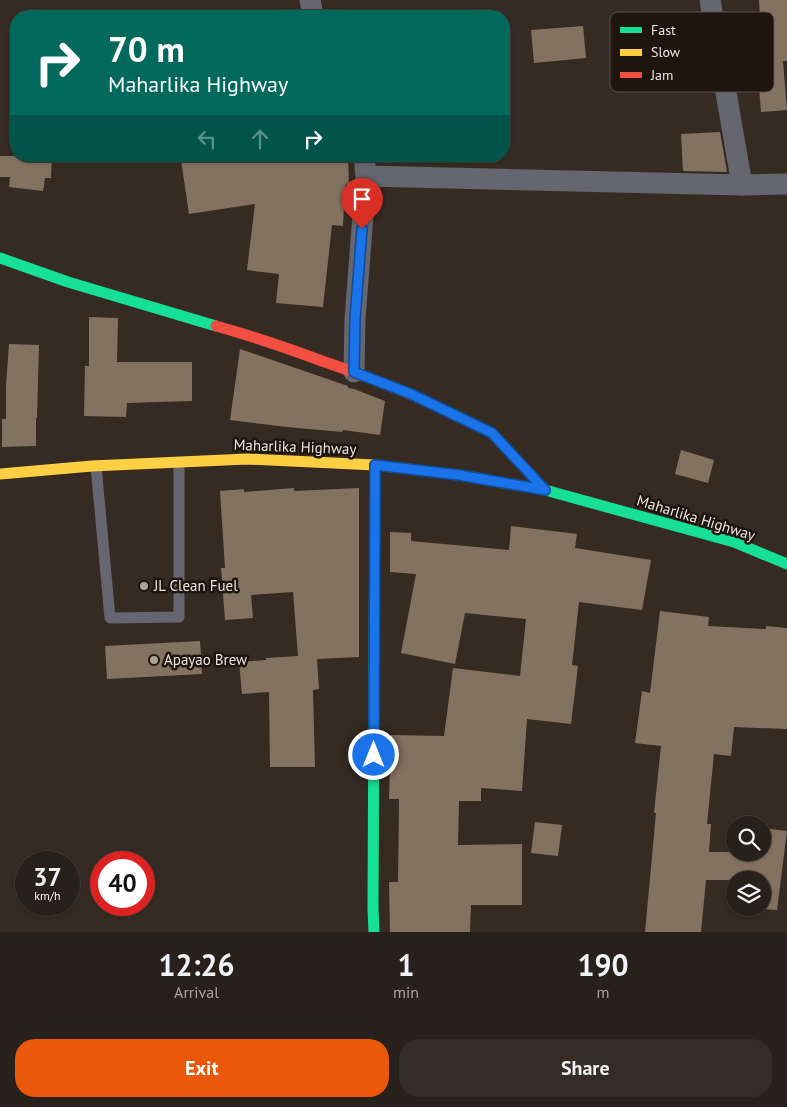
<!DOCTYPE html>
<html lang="en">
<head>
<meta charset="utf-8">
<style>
  :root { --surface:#28201a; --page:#342d27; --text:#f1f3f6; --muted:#a5a3a2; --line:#443e39; --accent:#ea580c }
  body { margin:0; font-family:"PT Sans",sans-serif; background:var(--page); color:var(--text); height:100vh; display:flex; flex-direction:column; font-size:19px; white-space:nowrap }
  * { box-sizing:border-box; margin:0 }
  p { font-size:16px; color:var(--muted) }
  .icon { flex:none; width:28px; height:28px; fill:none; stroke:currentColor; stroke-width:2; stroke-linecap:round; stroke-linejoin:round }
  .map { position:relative; height:932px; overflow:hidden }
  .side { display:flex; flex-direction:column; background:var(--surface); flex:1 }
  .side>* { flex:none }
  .hud { position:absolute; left:10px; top:10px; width:500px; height:152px; border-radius:20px; box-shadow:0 1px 4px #0004,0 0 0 1px var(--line); background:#00695c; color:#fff; overflow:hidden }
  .buttons { position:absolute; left:726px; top:816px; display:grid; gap:10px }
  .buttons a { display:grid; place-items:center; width:45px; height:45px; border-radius:50%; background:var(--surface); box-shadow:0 1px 4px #0004,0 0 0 1px var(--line); font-size:25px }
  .speed { position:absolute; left:15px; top:851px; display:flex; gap:10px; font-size:25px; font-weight:700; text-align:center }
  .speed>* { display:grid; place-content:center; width:65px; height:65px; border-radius:50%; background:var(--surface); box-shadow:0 1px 4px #0004,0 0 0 1px var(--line); line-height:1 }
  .speed small { font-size:12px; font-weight:400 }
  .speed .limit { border:8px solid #d22; background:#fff; color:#111 }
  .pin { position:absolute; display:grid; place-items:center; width:42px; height:42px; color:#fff; margin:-51px -21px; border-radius:50% 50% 50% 0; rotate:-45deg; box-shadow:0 0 5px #0007 }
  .pin .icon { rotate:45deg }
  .me { position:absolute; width:55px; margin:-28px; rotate:0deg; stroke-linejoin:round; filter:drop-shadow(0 0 4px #0008) }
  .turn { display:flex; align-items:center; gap:18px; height:105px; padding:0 15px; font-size:22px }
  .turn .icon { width:65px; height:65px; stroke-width:2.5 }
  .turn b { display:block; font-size:35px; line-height:42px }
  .lanes { display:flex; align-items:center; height:48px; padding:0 15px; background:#0003; justify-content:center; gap:25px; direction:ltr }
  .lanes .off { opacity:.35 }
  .eta { display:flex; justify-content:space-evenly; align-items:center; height:85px; text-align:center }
  .eta b { font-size:30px; font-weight:600; line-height:35px }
  .action { display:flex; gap:10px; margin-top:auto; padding:10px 15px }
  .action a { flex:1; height:58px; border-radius:20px; background:var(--accent); color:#fff; font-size:20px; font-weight:600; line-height:58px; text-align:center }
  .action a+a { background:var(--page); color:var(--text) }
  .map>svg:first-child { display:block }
</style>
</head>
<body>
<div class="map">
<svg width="787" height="932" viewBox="0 0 787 932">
  <rect width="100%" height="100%" fill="#352b22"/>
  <g fill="#847261">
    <polygon points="759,0 787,0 787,61 783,61 787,110 761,112 757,64 748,65 746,41 761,39"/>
    <polygon points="583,26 586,58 534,63 531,30"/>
    <polygon points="720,132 727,172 683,171 681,134"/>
    <polygon points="0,156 52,156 51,178 45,178 43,191 9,187 10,177 0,177"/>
    <polygon points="209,156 348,156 349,184 345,185 343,226 332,225 323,307 276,303 279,274 247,270 255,204 189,214 181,160"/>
    <polygon points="89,317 118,318 117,362 192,362 192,401 127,403 126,417 84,416 85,366 89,366"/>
    <polygon points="9,344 39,345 37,418 36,418 36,446 2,447 2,419 6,419 6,385"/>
    <polygon points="240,349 348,386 348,388 354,389 385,401 380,435 343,430 342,432 287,427 230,420"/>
    <polygon points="681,450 714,460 708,483 675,474"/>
    <polygon points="294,488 294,491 359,488 359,657 317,659 319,689 313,690 315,767 270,767 269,692 242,694 239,662 266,660 266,658 298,656 293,592 251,595 253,618 225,620 221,568 225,568 220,491 244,489 244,492"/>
    <polygon points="511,526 577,534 575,548 651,560 642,610 579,602 572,665 578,666 571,724 527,719 522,791 481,788 481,801 459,801 458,845 522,844 522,905 471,905 470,932 390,932 389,882 398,882 399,799 389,799 391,735 444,736 453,668 520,676 526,619 465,613 455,664 401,653 416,574 390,572 390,532 411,533 411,541 509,550"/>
    <polygon points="660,611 709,617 708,626 766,629 766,626 787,628 787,729 734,727 731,756 714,754 707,824 711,824 709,852 762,852 762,828 787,831 777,910 762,909 762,880 706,880 701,932 645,932 656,813 654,813 661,746 635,743 642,691 650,693"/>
    <polygon points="200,641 202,674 107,679 105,646"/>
    <polygon points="535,822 562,825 558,856 531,853"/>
  </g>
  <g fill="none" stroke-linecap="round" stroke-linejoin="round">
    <polyline stroke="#65666f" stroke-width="11" points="96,466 110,618 179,617 179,462"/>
    <g stroke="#65666f" stroke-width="21">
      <polyline points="310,0 313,16"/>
      <polyline points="710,0 742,185"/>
      <polyline points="366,176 742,185 787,184"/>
      <polyline points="354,372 355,319 366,176 364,156"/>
    </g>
    <g stroke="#16e098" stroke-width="11">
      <polyline points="0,258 68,282 216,326"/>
      <polyline points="436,406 492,433 545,490"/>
      <polyline points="375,465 459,475 545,490 734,542 787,564"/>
      <polyline points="374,932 373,909 375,465"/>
    </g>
    <polyline stroke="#ffcf43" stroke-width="11" points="0,474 92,466 247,459 375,465"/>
    <path stroke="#f24e42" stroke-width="11" d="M216,326C252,336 287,348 322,361C360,374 399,388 436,406"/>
  </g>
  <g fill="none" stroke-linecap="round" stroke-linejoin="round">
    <g stroke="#114b97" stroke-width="12">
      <polyline id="route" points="362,229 355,319 354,372 411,394 492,433 545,490 459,475 375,465 374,755"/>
    </g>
    <use href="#route" stroke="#1a73e8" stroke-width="9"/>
  </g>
  <g fill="#aea399" stroke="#1d150e" stroke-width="2">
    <circle cx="144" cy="586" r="5"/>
    <circle cx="154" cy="660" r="5"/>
  </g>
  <g text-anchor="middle" stroke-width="5" stroke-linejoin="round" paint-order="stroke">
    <g font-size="15" fill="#efe3d9" stroke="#1d150e">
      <text transform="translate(295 447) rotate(2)" y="5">Maharlika Highway</text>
      <text transform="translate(696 518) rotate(17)" y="5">Maharlika Highway</text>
    </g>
    <g font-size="15" fill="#efe3d9" stroke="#1d150e" text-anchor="start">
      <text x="154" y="591">JL Clean Fuel</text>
      <text x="164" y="665">Apayao Brew</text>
    </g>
  </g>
  <rect x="610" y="12" width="164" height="80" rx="8" fill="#1d150e" stroke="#5c534b" stroke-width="1"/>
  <rect x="620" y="27" width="22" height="6" fill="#16e098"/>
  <rect x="620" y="49" width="22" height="7" fill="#ffcf43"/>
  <rect x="620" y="72" width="22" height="6" fill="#f24e42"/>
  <g font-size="14" fill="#efe3d9">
    <text x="651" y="35">Fast</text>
    <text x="651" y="57">Slow</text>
    <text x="651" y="80">Jam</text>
  </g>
</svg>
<div class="buttons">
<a><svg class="icon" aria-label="search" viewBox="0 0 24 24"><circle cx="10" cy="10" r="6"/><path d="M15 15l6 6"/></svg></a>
<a><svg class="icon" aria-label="layers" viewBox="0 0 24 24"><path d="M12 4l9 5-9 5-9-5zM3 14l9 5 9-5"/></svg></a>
</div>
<div class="speed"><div>37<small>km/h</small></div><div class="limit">40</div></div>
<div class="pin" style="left:362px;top:229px;background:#d93025"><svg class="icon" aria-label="arrive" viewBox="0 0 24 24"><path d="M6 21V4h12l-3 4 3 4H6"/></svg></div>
<svg class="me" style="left:374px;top:755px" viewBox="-20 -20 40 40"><circle r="17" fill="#1a73e8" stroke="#fff" stroke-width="3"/><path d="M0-11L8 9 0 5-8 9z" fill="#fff"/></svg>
<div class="hud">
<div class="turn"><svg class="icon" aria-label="right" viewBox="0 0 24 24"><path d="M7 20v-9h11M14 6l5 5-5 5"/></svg><div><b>70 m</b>Maharlika Highway</div></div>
<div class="lanes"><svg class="icon off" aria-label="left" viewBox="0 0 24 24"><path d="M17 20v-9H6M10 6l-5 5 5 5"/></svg><svg class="icon off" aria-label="ahead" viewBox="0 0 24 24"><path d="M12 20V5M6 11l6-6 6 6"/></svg><svg class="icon" aria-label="right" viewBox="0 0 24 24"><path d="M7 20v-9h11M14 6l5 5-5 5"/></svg></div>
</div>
</div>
<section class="side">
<div class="eta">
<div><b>12:26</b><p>Arrival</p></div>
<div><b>1</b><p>min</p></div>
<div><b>190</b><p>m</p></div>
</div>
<div class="action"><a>Exit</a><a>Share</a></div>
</section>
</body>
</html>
